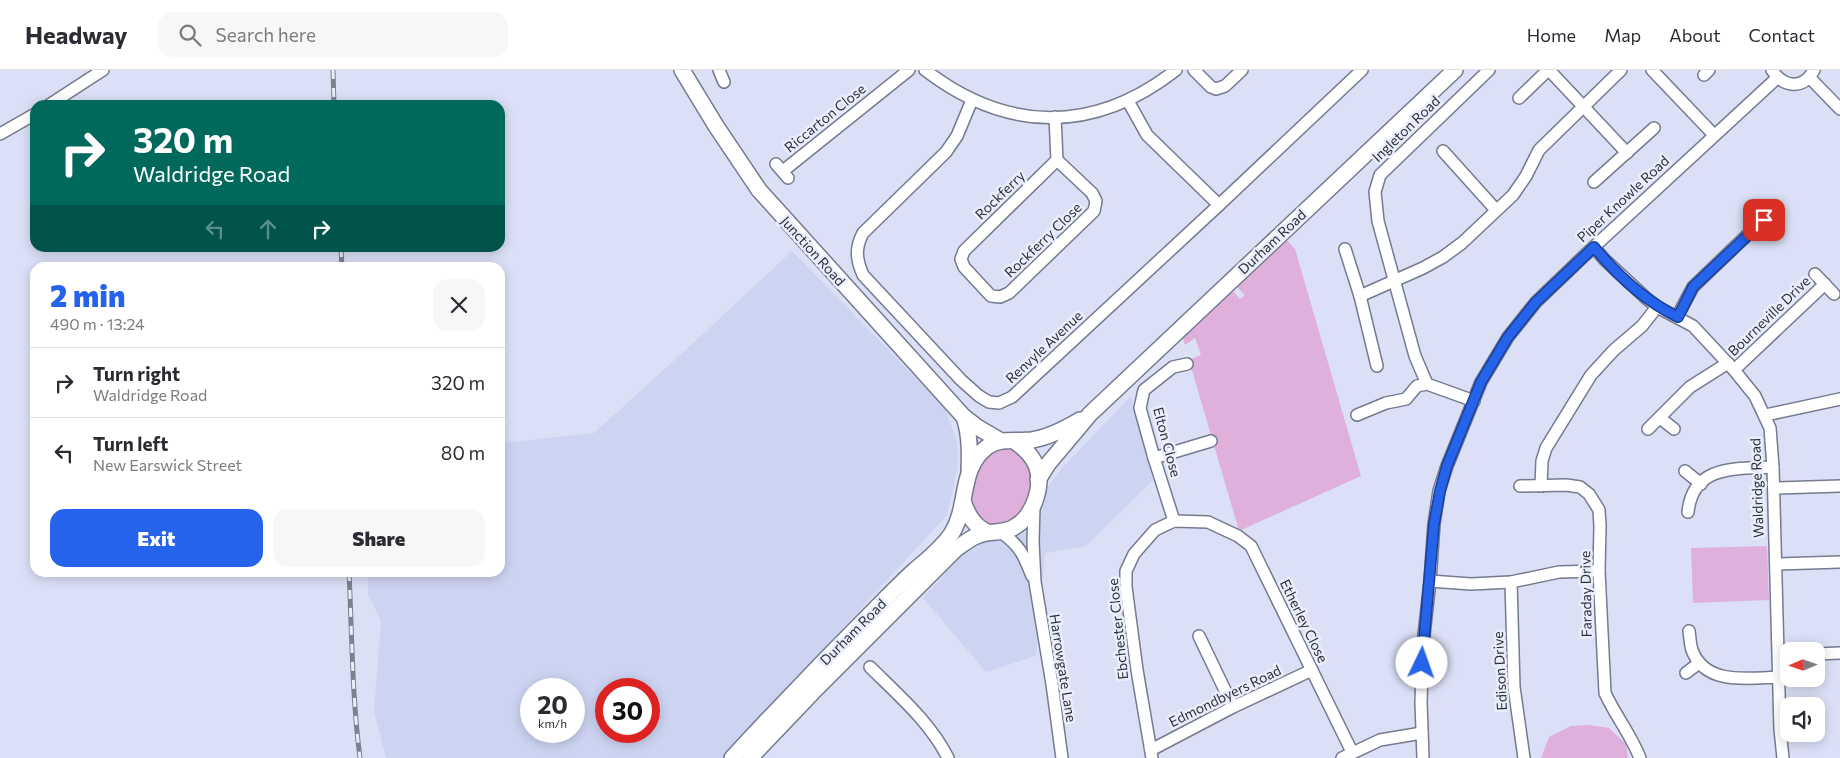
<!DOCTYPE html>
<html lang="en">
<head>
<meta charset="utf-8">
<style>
  :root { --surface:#fff; --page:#f7f7f7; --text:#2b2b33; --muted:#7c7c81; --line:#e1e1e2; --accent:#2563eb }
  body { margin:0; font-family:Commissioner,sans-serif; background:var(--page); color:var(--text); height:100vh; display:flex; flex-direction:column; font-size:19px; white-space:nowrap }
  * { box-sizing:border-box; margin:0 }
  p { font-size:16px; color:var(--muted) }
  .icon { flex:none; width:28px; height:28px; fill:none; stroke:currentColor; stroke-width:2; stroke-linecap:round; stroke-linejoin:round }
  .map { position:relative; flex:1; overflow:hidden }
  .drawer { position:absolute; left:30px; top:192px; width:475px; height:315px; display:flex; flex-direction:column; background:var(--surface); border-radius:15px; box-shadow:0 2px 12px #0003 }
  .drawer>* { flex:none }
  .top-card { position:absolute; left:30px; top:30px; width:475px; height:152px; border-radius:15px; box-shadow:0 2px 12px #0003; background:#00695c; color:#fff; overflow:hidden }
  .needle { width:32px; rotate:268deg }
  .controls { position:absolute; left:1780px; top:572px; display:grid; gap:10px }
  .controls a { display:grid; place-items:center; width:45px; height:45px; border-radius:10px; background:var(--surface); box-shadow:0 2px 12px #0003; font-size:25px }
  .speed { position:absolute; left:520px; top:608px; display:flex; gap:10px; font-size:25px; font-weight:700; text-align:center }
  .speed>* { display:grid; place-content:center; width:65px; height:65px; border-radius:50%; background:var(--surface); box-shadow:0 2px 12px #0003; line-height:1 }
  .speed small { font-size:12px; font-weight:400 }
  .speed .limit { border:8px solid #d22; background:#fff; color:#111 }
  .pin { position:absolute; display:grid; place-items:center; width:42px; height:42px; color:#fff; margin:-21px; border-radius:10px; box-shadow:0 2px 8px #0006 }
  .me { position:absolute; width:55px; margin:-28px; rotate:3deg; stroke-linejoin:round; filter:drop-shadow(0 0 4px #0008) }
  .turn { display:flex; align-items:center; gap:18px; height:105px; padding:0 20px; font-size:22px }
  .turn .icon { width:65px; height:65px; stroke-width:2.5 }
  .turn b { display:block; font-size:35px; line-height:42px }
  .lanes { display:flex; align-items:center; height:48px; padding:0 20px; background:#0003; justify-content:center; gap:25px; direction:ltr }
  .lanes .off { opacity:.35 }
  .round { display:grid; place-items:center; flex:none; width:52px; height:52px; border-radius:15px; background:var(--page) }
  .head { display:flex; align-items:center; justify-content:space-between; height:85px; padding:0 20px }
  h1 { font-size:30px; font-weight:800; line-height:38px; color:var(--accent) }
  .cta { display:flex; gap:10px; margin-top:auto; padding:10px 20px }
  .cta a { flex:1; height:58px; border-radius:15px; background:var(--accent); color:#fff; font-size:20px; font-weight:800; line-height:58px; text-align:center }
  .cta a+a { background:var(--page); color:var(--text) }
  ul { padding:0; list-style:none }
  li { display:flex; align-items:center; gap:15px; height:70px; padding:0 20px; border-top:1px solid var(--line) }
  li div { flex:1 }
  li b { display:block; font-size:19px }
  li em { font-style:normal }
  header { display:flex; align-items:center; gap:30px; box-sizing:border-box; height:70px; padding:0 25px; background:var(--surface); border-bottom:1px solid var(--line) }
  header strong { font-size:24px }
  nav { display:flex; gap:28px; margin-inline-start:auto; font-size:18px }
  .search { width:350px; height:45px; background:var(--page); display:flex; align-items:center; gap:12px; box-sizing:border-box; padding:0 18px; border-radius:15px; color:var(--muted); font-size:19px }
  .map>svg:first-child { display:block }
</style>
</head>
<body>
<header>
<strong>Headway</strong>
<div class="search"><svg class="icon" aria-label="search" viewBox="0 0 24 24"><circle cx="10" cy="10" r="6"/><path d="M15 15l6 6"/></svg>Search here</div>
<nav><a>Home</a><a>Map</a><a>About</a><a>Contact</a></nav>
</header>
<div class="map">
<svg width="1840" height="688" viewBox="0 0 1840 688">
  <rect width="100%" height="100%" fill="#dbe0f7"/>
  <g fill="#cdd4f2" fill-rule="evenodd">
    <path d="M792,181L945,338L957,372L958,395L947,445L724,688H386L374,642L381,551L368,525V503L500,502V373L594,363L690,276ZM531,619H574V661H531ZM606,619H649V661H606Z"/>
    <polygon points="1131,326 1153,410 1086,476 1045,483 1036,586 986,602 923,528 963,484 1018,455 1062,398"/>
  </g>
  <g fill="#dfb0db">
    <polygon points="1285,168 1295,179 1361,406 1239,461 1189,290 1201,285 1195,268 1185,275 1182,266 1232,220 1240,229 1245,225 1235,215"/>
    <path d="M1004,379L1019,381C1022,386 1029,392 1031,397C1036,413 1025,447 1009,453C1003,455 995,455 989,455C984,451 978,448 975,442C964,419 979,384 1004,379Z"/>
    <polygon points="1767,476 1769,530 1693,533 1691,478"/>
    <polygon points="1589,655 1609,658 1626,674 1628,688 1541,688 1549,667 1571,656"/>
  </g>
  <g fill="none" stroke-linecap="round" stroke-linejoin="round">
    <g stroke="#757a8e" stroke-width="14">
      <g id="minor">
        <polyline points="719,0 724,12"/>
        <path d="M925,0C1007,63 1094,64 1176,0"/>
        <polyline points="1194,0 1211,17 1216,19 1225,16 1242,0"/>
        <polyline points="1549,0 1627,83"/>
        <polyline points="1652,0 1714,65"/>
        <path d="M1772,0C1784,18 1803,20 1814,0"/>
        <polyline points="1704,5 1709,0"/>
        <polyline points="1810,8 1840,39"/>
        <polyline points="1519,28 1548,0"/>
        <path d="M972,30L957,66L946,82L863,163C855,178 856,189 863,205L961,310L979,326L989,332L999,333L1012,327L1219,135L1362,0"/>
        <polyline points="1128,31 1147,65 1219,135"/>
        <polyline points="49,35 103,0"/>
        <polyline points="1055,47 1057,90 1092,123 1096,131 1094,141 1009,223 1000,227 991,226 964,197 961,189 964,181 1057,90"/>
        <polyline points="0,64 35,44"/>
        <polyline points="1443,81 1496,140"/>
        <polyline points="776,94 788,108"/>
        <polyline points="783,101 909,0"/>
        <polyline points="1594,112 1654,58"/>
        <polyline points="1753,140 1775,161"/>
        <polyline points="1594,177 1604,189 1646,228 1657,237 1693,256 1734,300 1755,326 1770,358 1773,397 1780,659 1783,688"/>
        <polyline points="1345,179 1360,226 1377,296"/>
        <polyline points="1815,204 1834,224"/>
        <polyline points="1360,226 1423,198 1443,187 1462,173 1513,125 1526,106 1539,80 1621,0"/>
        <polyline points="1677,247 1693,217 1763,150"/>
        <polyline points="1734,300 1825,214"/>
        <polyline points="1474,331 1427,314 1415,286 1378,151 1375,122 1380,105 1489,0"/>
        <polyline points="1357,345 1386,333 1406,329 1417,316 1427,314"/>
        <polyline points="1766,345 1840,329"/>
        <polyline points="1660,348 1674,359"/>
        <polyline points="1648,359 1690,317 1728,293"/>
        <polyline points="1154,388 1211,371"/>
        <polyline points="1685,401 1701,414"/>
        <path d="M1520,416L1566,415L1580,417L1589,424L1599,440L1600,456L1599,501L1605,623C1615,645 1631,665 1640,688"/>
        <polyline points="1541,416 1542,391 1546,378 1591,305 1614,280 1642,256 1657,237"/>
        <polyline points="1774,418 1840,416"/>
        <polyline points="1034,435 1033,472 1035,512 1052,614 1062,688"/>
        <path d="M1688,442C1693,394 1737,399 1773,397"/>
        <polyline points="1174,451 1154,388 1140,338 1144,320 1173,297 1187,294"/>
        <path d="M1001,462C1021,477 1023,484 1032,506"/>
        <polyline points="1776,494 1840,492"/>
        <polyline points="1430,511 1471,514 1511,512 1559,502 1599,501"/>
        <polyline points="1511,512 1514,617 1524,688"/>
        <path d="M1689,561C1690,567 1690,574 1692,580C1705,616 1749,608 1779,607"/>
        <polyline points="1199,566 1233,637"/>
        <polyline points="1816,584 1840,583"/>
        <path d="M870,597C898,625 930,652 948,688"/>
        <polyline points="1686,603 1699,593"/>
        <polyline points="1151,680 1233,637 1312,600"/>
        <polyline points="1152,688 1137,600 1126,517 1126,501 1134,484 1155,460 1174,451 1208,452 1238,466 1251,476 1352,682"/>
        <polyline points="1342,688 1380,670 1422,663"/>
        <polyline points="1423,688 1421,632 1423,574 1430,511 1434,454 1439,421 1447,396 1481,312 1508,267 1536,232 1584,186 1777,8"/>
      </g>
    </g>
    <g stroke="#757a8e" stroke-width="18">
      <g id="major">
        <polyline points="682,0 716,56 759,120 964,347 977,357 1001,371"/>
        <path d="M964,347C970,364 970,381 969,399"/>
        <polyline points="1038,410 1048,394 1090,344 1455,0"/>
        <path d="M963,431C968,445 973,455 987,462"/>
        <path d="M732,688C782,634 833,581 885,529C895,519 905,509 915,500C928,489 943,477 952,463C969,435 959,398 987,377C1000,367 1017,372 1032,370C1050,367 1065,359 1080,350"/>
        <path d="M750,688L812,623L956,479C966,472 974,465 986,463C997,461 1007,463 1016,456C1034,445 1045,413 1035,393C1030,383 1023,377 1014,371"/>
      </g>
    </g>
    <use href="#minor" stroke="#fff" stroke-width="11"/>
    <use href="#major" stroke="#fff" stroke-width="15"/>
    <g stroke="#7d808f" stroke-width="5">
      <g id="rail">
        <polyline points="333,0 334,35"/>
        <polyline points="341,178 342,198"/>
        <path d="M349,502C352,564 352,627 360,688"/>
      </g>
    </g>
    <use href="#rail" stroke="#eaeefc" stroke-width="3" stroke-dasharray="9" stroke-linecap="butt"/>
  </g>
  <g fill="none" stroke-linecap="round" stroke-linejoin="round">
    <g stroke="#184099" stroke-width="12">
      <path id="route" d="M1422,593L1434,454L1440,421L1447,396L1481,312L1508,267L1536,232L1594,177C1617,205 1645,231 1678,247L1693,217L1764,150"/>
    </g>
    <use href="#route" stroke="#2563eb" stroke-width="9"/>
  </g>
  <g text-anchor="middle" stroke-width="5" stroke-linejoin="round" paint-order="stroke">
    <g font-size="14" fill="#2e3038" stroke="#eaeefc">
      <text transform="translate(825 48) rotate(-39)" y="5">Riccarton Close</text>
      <text transform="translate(1406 59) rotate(-44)" y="5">Ingleton Road</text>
      <text transform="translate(1000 125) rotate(-44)" y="5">Rockferry</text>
      <text transform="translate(1623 129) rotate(-43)" y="5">Piper Knowle Road</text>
      <text transform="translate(1043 170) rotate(-44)" y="5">Rockferry Close</text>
      <text transform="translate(1272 172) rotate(-43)" y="5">Durham Road</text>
      <text transform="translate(813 181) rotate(48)" y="5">Junction Road</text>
      <text transform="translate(1769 246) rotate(-44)" y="5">Bourneville Drive</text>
      <text transform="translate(1044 277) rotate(-43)" y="5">Renvyle Avenue</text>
      <text transform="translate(1167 372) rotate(75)" y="5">Elton Close</text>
      <text transform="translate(1757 418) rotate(-92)" y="5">Waldridge Road</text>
      <text transform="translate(1586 524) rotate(-91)" y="5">Faraday Drive</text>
      <text transform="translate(1304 551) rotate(64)" y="5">Etherley Close</text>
      <text transform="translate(1118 559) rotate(-96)" y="5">Ebchester Close</text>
      <text transform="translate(853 562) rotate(-45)" y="5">Durham Road</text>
      <text transform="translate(1063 598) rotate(81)" y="5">Harrowgate Lane</text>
      <text transform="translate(1500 601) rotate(-93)" y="5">Edison Drive</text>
      <text transform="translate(1225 626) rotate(-26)" y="5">Edmondbyers Road</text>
    </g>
  </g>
</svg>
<div class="controls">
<a><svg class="needle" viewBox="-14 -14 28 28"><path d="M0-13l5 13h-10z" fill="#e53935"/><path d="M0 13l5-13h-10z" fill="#7c7c81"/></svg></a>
<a><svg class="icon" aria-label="sound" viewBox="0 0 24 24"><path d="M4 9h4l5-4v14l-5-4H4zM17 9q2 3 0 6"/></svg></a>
</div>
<div class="speed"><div>20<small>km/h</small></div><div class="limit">30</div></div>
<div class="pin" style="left:1764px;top:150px;background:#d93025"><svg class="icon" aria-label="arrive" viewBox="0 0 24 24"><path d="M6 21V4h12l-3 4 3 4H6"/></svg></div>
<svg class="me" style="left:1422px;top:593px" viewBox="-20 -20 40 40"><circle r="19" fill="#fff"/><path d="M0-13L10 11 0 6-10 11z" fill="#2563eb"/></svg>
<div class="top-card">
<div class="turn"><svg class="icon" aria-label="right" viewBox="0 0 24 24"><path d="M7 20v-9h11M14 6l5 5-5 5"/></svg><div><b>320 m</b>Waldridge Road</div></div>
<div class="lanes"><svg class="icon off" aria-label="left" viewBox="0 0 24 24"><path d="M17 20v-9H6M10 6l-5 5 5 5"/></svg><svg class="icon off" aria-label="ahead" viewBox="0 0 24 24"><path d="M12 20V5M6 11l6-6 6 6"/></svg><svg class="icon" aria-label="right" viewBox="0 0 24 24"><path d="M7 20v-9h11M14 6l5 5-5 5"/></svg></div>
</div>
<section class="drawer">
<div class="head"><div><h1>2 min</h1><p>490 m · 13:24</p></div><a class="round"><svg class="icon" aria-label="close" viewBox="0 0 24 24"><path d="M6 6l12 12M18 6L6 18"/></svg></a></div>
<ul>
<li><svg class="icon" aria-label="right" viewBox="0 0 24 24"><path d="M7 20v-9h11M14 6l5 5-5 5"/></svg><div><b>Turn right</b><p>Waldridge Road</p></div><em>320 m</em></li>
<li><svg class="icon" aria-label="left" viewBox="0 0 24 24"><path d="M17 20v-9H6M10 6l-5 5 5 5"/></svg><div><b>Turn left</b><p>New Earswick Street</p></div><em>80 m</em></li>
</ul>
<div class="cta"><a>Exit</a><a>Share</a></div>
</section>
</div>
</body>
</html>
